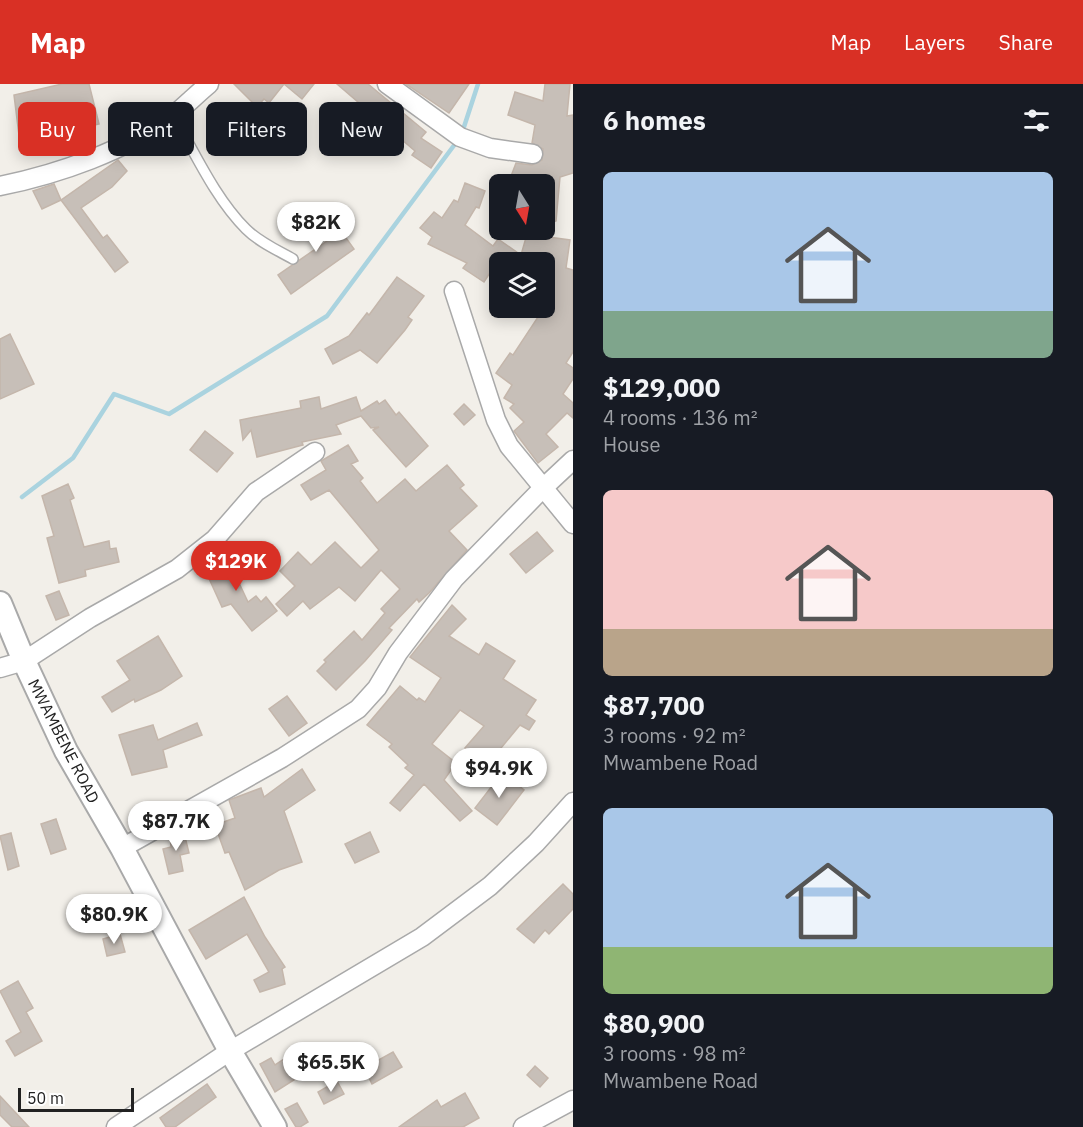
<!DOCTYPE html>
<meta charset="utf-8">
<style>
body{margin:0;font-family:"IBM Plex Sans",sans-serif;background:#242831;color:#f1f3f6;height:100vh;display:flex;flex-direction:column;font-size:22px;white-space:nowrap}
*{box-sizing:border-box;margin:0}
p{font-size:20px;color:#9ea1a6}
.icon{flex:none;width:33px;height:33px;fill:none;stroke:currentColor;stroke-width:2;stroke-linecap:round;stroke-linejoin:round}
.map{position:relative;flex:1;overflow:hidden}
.drawer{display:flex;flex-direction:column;background:#171b24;width:510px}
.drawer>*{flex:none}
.hud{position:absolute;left:18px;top:18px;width:465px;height:54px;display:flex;gap:12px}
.needle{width:39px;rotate:169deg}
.buttons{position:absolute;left:489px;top:90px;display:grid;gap:12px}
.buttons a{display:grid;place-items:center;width:66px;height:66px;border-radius:9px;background:#171b24;box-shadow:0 3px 15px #0003;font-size:30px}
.scale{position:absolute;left:18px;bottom:15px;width:116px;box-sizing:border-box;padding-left:6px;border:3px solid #222;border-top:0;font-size:16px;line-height:21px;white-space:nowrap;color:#222;-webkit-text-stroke:4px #fff;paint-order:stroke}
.price{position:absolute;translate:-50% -51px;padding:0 14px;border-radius:21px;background:#fff;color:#222;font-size:20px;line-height:39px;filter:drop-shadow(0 2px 3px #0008)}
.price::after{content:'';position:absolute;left:50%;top:36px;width:18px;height:14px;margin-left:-9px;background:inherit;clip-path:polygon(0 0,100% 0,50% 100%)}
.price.current{background:#d93025;color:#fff}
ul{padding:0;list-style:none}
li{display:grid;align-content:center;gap:12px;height:318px;padding:0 30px}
li span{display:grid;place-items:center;height:186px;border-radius:9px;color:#555}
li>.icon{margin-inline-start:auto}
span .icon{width:108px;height:108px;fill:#fffc;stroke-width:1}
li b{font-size:26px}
h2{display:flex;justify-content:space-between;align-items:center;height:72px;padding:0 30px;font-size:26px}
.chip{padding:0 21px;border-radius:9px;background:#171b24;box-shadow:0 3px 15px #0003;font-size:21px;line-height:54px}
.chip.current{background:#d93025;color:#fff}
header{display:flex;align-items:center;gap:36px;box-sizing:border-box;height:84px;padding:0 30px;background:#d93025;color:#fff}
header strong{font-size:28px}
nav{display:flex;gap:33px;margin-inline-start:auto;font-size:21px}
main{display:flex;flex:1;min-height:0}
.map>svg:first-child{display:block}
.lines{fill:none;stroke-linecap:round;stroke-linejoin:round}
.stream{stroke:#aad3df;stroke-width:4.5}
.building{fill:#c7bfb8;stroke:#c4b6ab;stroke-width:1.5}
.service-casing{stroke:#a9a9a9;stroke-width:12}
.minor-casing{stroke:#a9a9a9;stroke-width:21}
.tertiary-casing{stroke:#a9a9a9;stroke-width:26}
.service{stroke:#fff;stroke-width:9}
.minor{stroke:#fff;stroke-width:18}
.tertiary{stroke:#fff;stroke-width:22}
.labels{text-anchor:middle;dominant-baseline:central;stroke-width:4.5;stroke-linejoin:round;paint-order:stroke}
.street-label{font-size:16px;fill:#222;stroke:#fff}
</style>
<header>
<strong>Map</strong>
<nav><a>Map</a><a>Layers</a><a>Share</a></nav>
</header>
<main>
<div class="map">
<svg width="573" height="1043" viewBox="0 0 573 1043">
<rect width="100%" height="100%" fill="#f2efe9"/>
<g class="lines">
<g class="stream">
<path d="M462 49 478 0"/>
<path d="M22 413 73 374 114 310 169 330 327 232 458 56"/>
</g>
</g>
<g class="building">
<path d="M62 0H89L99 40 74 46 72 40 25 53 24 50 19 51 14 11Z"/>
<path d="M234 0H314L302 15 284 0 269 19 264 15 257 23Z"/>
<path d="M337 0H368L426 48 421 54 442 68 431 84 412 71 415 67Z"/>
<path d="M406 0H469L449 29Z"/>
<path d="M545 0H570L567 32 573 31V89L560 93 556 137 544 141V100H508L516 79 532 81 542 76 543 65 532 59 535 41 508 31 515 8 543 17Z"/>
<path d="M118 76 127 87 112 103 81 124 103 154 107 151 128 178 115 188 61 116 42 125 33 107 54 100 61 116Z"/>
<path d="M465 99 485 107 479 124 476 123 465 141 493 162 498 155 521 171 527 150 570 156 566 184 573 186V268L566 279 573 284V295L563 310 573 319V334L567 329 546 350 558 363 538 379 514 347 524 338 510 324 514 320 504 314 512 301 496 289 510 269 513 271 544 224V178H497L484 198 463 184 467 179 428 160 432 153 420 144 434 128 442 134 454 116 458 118Z"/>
<path d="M308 122 339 149 341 147 354 165 291 210 278 191 327 157 299 132Z"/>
<path d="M397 193 424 212 408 233 412 236 405 246 377 279 360 266 333 280 325 265 349 252 367 229 369 231Z"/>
<path d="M10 250 34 300 0 315V255Z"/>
<path d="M319 313 321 325 356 313 361 327 377 317 379 320 385 316 396 331 399 328 428 362 406 383 373 346 379 343 371 344 361 332 336 341 341 350 302 358 303 361 257 373 251 346 243 356 240 336 301 324 300 317Z"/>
<path d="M464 320 475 331 464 341 454 330Z"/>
<path d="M205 347 233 369 217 388 190 366Z"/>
<path d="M348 361 358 377 351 380 363 394 360 397 377 419 405 395 416 407 447 381 464 401 460 404 477 422 449 447 467 466 429 509 419 518 417 515 389 544 392 546 365 577 336 606 317 587 326 578 324 576 354 547 362 556 385 529 381 525 400 505 381 486 355 517 339 503 310 525 303 517 287 532 276 520 295 502 280 487 298 468 311 481 335 458 361 484 379 466 329 406 311 416 301 401 326 386 321 377Z"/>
<path d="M68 400 74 414 70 416 84 463 109 457 110 465 116 464 119 478 85 486 86 492 59 499 47 454 54 452 42 412Z"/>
<path d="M537 448 553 467 526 489 510 470Z"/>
<path d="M224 467 248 518 256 512 261 518 266 513 277 527 252 547 231 520 222 523 202 479Z"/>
<path d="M59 507 69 531 56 536 46 512Z"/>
<path d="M452 521 466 535 449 552 479 571 486 559 515 577 503 595 536 616 526 631 535 637 529 646 520 641 487 681 465 664 484 642 460 626 432 660 456 679 444 696 472 727 460 737 424 700 400 727 390 719 414 691 405 684 408 681 389 663 392 660 367 641 400 602 417 616 419 614 425 618 441 594 410 573Z"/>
<path d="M158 552 182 592 161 606 135 618 134 615 112 628 102 613 130 596 117 577Z"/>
<path d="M287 612 307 639 289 652 269 625Z"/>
<path d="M197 639 202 651 163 666 167 683 132 691 119 651 153 641 158 656Z"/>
<path d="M302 685 315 706 284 727 302 778 279 786 245 806 229 768 225 769 215 741 235 734 229 716 261 704 264 713Z"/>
<path d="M502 689 524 706 497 741 475 724Z"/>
<path d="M56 735 66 765 51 770 41 740Z"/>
<path d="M183 745 189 769 180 771 183 787 169 790 163 765 171 763 170 750Z"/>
<path d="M370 748 379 768 355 779 345 760Z"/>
<path d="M11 749 19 782 8 786 0 752Z"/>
<path d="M563 800 573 810V825L549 850 545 846 534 859 517 845Z"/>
<path d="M244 813 265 853 285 883 282 885 285 900 260 908 254 896 269 888 247 850 206 875 189 846Z"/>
<path d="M120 850 125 868 107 872 103 855Z"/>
<path d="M18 897 33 924 26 928 42 957 15 972 6 957 21 948 0 907Z"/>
<path d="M301 964 304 969 309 965 319 980 275 1008 260 980 271 974 275 981Z"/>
<path d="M393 968 402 983 372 1000 364 984Z"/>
<path d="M535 982 548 994 540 1003 527 991Z"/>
<path d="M337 997 344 1010 324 1020 318 1008Z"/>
<path d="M207 1000 216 1013 175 1043H166L160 1034Z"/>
<path d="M465 1009 479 1034 463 1043H399L437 1016 441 1023Z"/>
<path d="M0 1012 29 1043H12L0 1031Z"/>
<path d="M297 1019 308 1038 300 1043H296L285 1025Z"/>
</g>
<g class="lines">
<defs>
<path id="service" d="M173 31C195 69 215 114 246 145 259 158 277 166 293 175"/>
<g id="minor">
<path d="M387 0 460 53 490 64 533 70"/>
<path d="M0 102C59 90 125 67 174 31 186 21 197 10 209 0"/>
<path d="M454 207 496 336 509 362 573 440"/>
<path d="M0 584 24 577 90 534 177 485 215 455 256 408 315 368"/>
<path d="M122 764 282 674 358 625 377 604 398 569 454 495 542 405 573 376"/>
<path d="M116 1043 230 967 422 853 490 802 536 759 573 718"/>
<path d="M523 1043 573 1016"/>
</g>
<path id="tertiary" d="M0 519 24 577 66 667 122 764 230 967 275 1043"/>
</defs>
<use href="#service" class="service-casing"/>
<use href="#minor" class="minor-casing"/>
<use href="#tertiary" class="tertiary-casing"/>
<use href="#service" class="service"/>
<use href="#minor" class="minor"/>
<use href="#tertiary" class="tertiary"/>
</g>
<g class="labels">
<g class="street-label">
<text transform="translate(64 657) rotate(63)">MWAMBENE ROAD</text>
</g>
</g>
</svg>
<div class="buttons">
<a><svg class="needle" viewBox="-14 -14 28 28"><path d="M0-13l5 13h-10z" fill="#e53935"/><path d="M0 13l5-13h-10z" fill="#9ea1a6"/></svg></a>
<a><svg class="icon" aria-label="layers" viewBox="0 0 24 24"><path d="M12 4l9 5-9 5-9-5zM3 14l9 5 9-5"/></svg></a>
</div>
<div class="scale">50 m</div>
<b class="price" style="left:316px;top:169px">$82K</b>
<b class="price current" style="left:236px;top:508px">$129K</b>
<b class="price" style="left:499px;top:715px">$94.9K</b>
<b class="price" style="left:176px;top:768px">$87.7K</b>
<b class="price" style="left:114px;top:861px">$80.9K</b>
<b class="price" style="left:331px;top:1009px">$65.5K</b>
<div class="hud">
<a class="chip current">Buy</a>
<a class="chip">Rent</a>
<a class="chip">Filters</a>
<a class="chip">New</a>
</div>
</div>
<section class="drawer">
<h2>6 homes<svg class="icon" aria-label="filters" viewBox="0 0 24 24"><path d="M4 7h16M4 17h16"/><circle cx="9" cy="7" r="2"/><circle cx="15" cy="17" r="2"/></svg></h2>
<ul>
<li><span style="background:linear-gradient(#a9c7e8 75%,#7fa58c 0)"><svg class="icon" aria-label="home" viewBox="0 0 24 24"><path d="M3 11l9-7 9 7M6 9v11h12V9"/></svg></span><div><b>$129,000</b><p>4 rooms · 136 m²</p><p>House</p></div></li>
<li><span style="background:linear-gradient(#f6c9c9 75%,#b9a48a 0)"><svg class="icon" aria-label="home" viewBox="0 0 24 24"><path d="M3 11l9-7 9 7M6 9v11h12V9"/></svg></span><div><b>$87,700</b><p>3 rooms · 92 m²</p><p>Mwambene Road</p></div></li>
<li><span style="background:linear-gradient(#a9c7e8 75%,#8fb573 0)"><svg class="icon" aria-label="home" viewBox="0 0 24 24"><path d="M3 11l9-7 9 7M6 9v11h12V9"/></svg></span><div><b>$80,900</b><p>3 rooms · 98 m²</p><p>Mwambene Road</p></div></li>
</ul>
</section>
</main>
